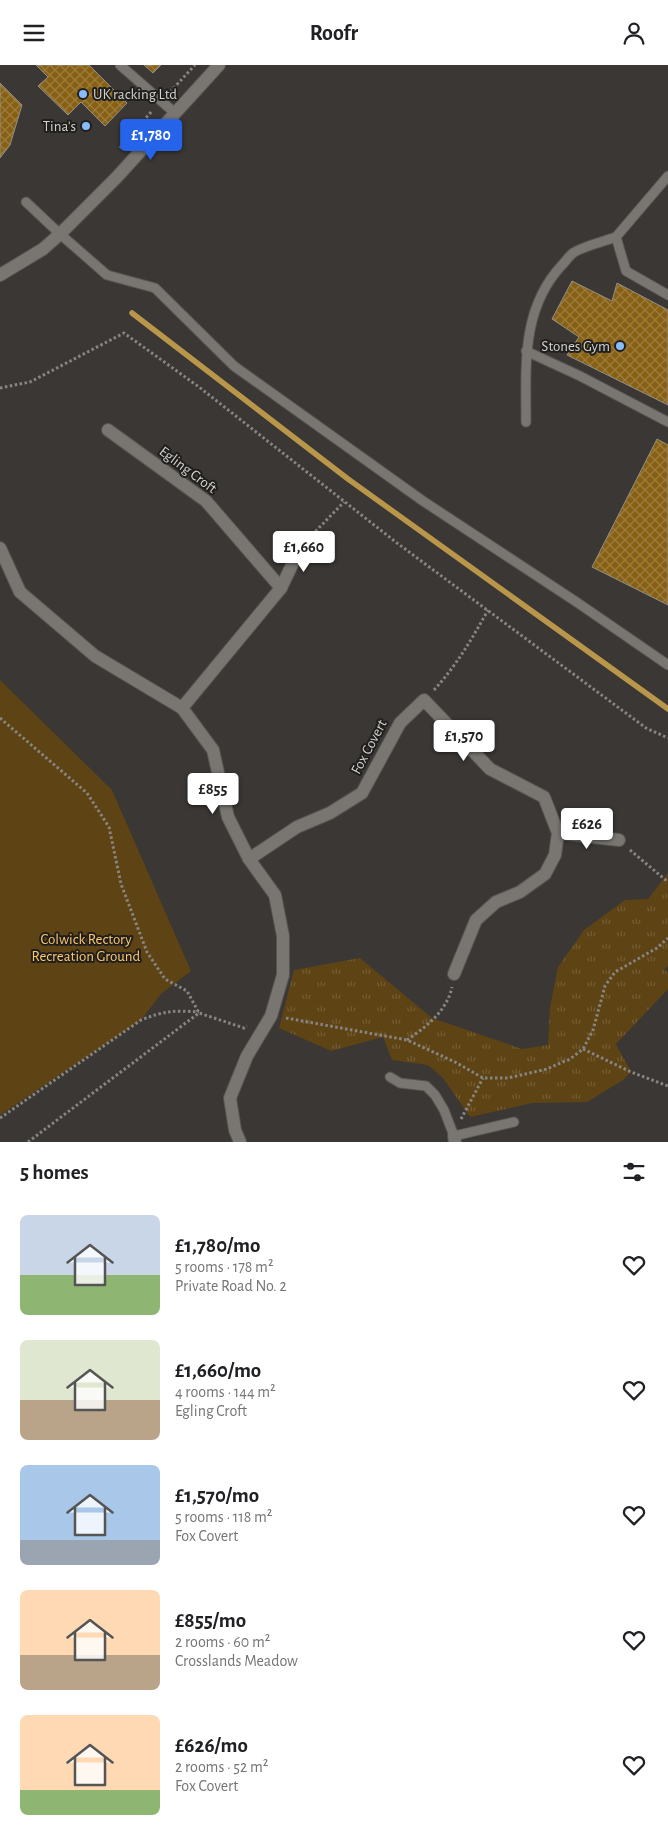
<!DOCTYPE html>
<meta charset="utf-8">
<style>
body{margin:0;font-family:"Alegreya Sans",sans-serif;background:#f2f2f2;color:#202124;height:100vh;display:flex;flex-direction:column;font-size:19px;white-space:nowrap}
*{box-sizing:border-box;margin:0}
p{font-size:16px;color:#757577}
.icon{flex:none;width:28px;height:28px;fill:none;stroke:currentColor;stroke-width:2;stroke-linecap:round;stroke-linejoin:round}
.map{position:relative;height:1077px;overflow:hidden}
.side{display:flex;flex-direction:column;background:#fff;flex:1}
.side>*{flex:none}
.price{position:absolute;translate:-50% -42px;padding:0 11px;border-radius:5px;background:#fff;color:#222;font-size:16px;line-height:32px;filter:drop-shadow(0 1px 2px #0008)}
.price::after{content:'';position:absolute;left:50%;top:30px;width:15px;height:11px;margin-left:-8px;background:inherit;clip-path:polygon(0 0,100% 0,50% 100%)}
.price.current{background:#2563eb;color:#fff}
ul{padding:0;list-style:none}
li{display:flex;align-items:center;gap:15px;height:125px;padding:0 20px}
li span{display:grid;place-items:center;flex:none;width:140px;height:100px;border-radius:8px;color:#555}
li>.icon{margin-inline-start:auto}
span .icon{width:60px;height:60px;fill:#fffc;stroke-width:1}
li b{font-size:21px}
h2{display:flex;justify-content:space-between;align-items:center;height:60px;padding:0 20px;font-size:21px}
header{display:flex;justify-content:space-between;align-items:center;height:65px;padding:0 20px;background:#fff;font-size:22px;font-weight:600}
.map>svg:first-child{display:block}
.grass{fill:url(#grass-tufts)}
.park{fill:#5e4314}
.lines{fill:none;stroke-linecap:round;stroke-linejoin:round}
.stream{stroke:#ba964b;stroke-width:5.5}
.building{fill:url(#building-cross-hatch);stroke:#918e8a}
.lane-casing{stroke:#565551;stroke-width:11}
.street-casing{stroke:#565551;stroke-width:14}
.secondary-casing{stroke:#565551;stroke-width:14}
.path{stroke:#878582;stroke-width:3;stroke-dasharray:2.5 2.5;stroke-linecap:butt}
.lane{stroke:#797672;stroke-width:9}
.street{stroke:#797672;stroke-width:12}
.secondary{stroke:#797672;stroke-width:12}
.poi-dot{fill:#87bbfc;stroke:#201f1d;stroke-width:2}
.labels{text-anchor:middle;dominant-baseline:central;stroke-width:4;stroke-linejoin:round;paint-order:stroke}
.poi-label{font-size:15px;fill:#d3d2cf;stroke:#201f1d;text-anchor:end}
.street-label{font-size:15px;fill:#d3d2cf;stroke:#201f1d}
.park-label{font-size:15px;fill:#fdc76c;stroke:#201f1d}
</style>
<header><svg class="icon" aria-label="menu" viewBox="0 0 24 24"><path d="M4 6h16M4 12h16M4 18h16"/></svg>Roofr<svg class="icon" aria-label="person" viewBox="0 0 24 24"><circle cx="12" cy="8" r="4"/><path d="M4 21q1-7 8-7t8 7"/></svg></header>
<div class="map">
<svg width="668" height="1077" viewBox="0 0 668 1077">
<defs>
<pattern id="grass-tufts" width="24" height="20" patternUnits="userSpaceOnUse" patternTransform="scale(1.25)"><rect width="24" height="20" fill="#5e4314"/><path d="M3 7l-1-3M5 7V3M7 7l1-3M15 17l-1-3M17 17v-4M19 17l1-3" fill="none" stroke="#745d35"/></pattern>
<pattern id="building-cross-hatch" width="8" height="8" patternUnits="userSpaceOnUse" patternTransform="scale(1.25)"><rect width="8" height="8" fill="#876013"/><path d="M0 0l8 8M0 8l8-8" fill="none" stroke="#9c7d3f"/></pattern>
</defs>
<rect width="100%" height="100%" fill="#3a3734"/>
<path class="grass" d="M668 808V901L664 904 668 908V924L616 979 631 1007 623 1015 587 1037 532 1038 470 1052 443 1013 428 1000 392 995 383 972 331 986 279 963 294 905 360 893 432 953 522 984 548 980 550 942 558 902 584 865 625 835 648 834Z"/>
<path class="park" d="M0 615 112 725 191 906 161 929 141 955 0 1050Z"/>
<g class="lines">
<path class="stream" d="M132 248 348 414 668 644"/>
</g>
<g class="building">
<path d="M36 0H89L127 38 105 61 81 37 68 50 38 21 48 12Z"/>
<path d="M144 0H161L153 8Z"/>
<path d="M0 18 22 40 10 80 0 93Z"/>
<path d="M572 216 612 236 617 218 668 245V340L567 290 579 272 552 254Z"/>
<path d="M657 374 668 380V540L592 502Z"/>
</g>
<g class="lines">
<defs>
<g id="lane">
<path d="M120 0 175 48"/>
<path d="M668 111 616 172 626 206 668 230"/>
<path d="M26 137 60 169 107 210 155 223 234 301 423 436 578 538 668 600"/>
<path d="M526 286 580 311 668 357"/>
<path d="M526 357C526 300 521 244 562 200 566 196 569 191 573 188 581 182 605 176 616 172"/>
<path d="M390 1012 400 1018 426 1021 435 1030 444 1045 454 1071 514 1057"/>
</g>
<g id="street">
<path d="M108 365 206 436 281 523 182 643"/>
<path d="M0 483 20 527 95 591 182 643 213 685 228 752 249 794 275 830 283 871V910L271 951 247 991 230 1033 235 1065 240 1077"/>
<path d="M281 523 301 481"/>
<path d="M558 768 619 775"/>
<path d="M249 794 297 762 330 748 362 728 400 658 424 635 490 704 544 732 558 768 555 790 545 809 520 827 496 837 476 855 454 909"/>
<path d="M454 1071 455 1077"/>
</g>
<path id="secondary" d="M0 210 43 184 60 169 117 112 219 0"/>
</defs>
<use href="#lane" class="lane-casing"/>
<use href="#street" class="street-casing"/>
<use href="#secondary" class="secondary-casing"/>
<g class="path">
<path d="M170 27 195 0"/>
<path d="M120 83 152 46"/>
<path d="M0 323 30 317 124 268 199 322 397 478 646 663 668 673"/>
<path d="M312 470 344 437"/>
<path d="M434 625C456 601 472 574 488 545"/>
<path d="M0 653 87 728 109 762 121 819 147 887 165 914 187 926 199 948"/>
<path d="M630 785 668 817"/>
<path d="M286 953 407 975 455 997 483 1013H508L547 1004 570 994 583 984 593 965 605 921 615 907 657 883 668 873"/>
<path d="M407 975C426 962 447 946 452 922"/>
<path d="M583 984 631 1007 668 1021"/>
<path d="M0 1053 141 955C164 946 174 945 199 947"/>
<path d="M461 1054 483 1013"/>
<path d="M28 1077 199 948 244 963 247 961"/>
</g>
<use href="#lane" class="lane"/>
<use href="#street" class="street"/>
<use href="#secondary" class="secondary"/>
</g>
<g class="poi-dot">
<circle cx="83" cy="29" r="5"/>
<circle cx="86" cy="61" r="5"/>
<circle cx="620" cy="281" r="5"/>
</g>
<g class="labels">
<g class="poi-label">
<text x="93" y="29" text-anchor="start">UK racking Ltd</text>
<text x="76" y="61">Tina's</text>
<text x="610" y="281">Stones Gym</text>
</g>
<g class="street-label">
<text transform="translate(188 405) rotate(37)">Egling Croft</text>
<text transform="translate(369 682) rotate(-62)">Fox Covert</text>
</g>
<g class="park-label">
<text x="86" y="874">Colwick Rectory<tspan x="86" dy="17">Recreation Ground</tspan></text>
</g>
</g>
</svg>
<b class="price current" style="left:151px;top:96px">£1,780</b>
<b class="price" style="left:304px;top:508px">£1,660</b>
<b class="price" style="left:464px;top:697px">£1,570</b>
<b class="price" style="left:213px;top:750px">£855</b>
<b class="price" style="left:587px;top:785px">£626</b>
</div>
<section class="side">
<h2>5 homes<svg class="icon" aria-label="filters" viewBox="0 0 24 24"><path d="M4 7h16M4 17h16"/><circle cx="9" cy="7" r="2"/><circle cx="15" cy="17" r="2"/></svg></h2>
<ul>
<li><span style="background:linear-gradient(#c9d6e8 60%,#8fb573 0)"><svg class="icon" aria-label="home" viewBox="0 0 24 24"><path d="M3 11l9-7 9 7M6 9v11h12V9"/></svg></span><div><b>£1,780/mo</b><p>5 rooms · 178 m²</p><p>Private Road No. 2</p></div><svg class="icon" aria-label="heart" viewBox="0 0 24 24"><path d="M12 20l-8-8c-3-5 5-10 8-4 3-6 11-1 8 4z"/></svg></li>
<li><span style="background:linear-gradient(#dfe7d0 60%,#b9a48a 0)"><svg class="icon" aria-label="home" viewBox="0 0 24 24"><path d="M3 11l9-7 9 7M6 9v11h12V9"/></svg></span><div><b>£1,660/mo</b><p>4 rooms · 144 m²</p><p>Egling Croft</p></div><svg class="icon" aria-label="heart" viewBox="0 0 24 24"><path d="M12 20l-8-8c-3-5 5-10 8-4 3-6 11-1 8 4z"/></svg></li>
<li><span style="background:linear-gradient(#a9c7e8 75%,#9aa5b1 0)"><svg class="icon" aria-label="home" viewBox="0 0 24 24"><path d="M3 11l9-7 9 7M6 9v11h12V9"/></svg></span><div><b>£1,570/mo</b><p>5 rooms · 118 m²</p><p>Fox Covert</p></div><svg class="icon" aria-label="heart" viewBox="0 0 24 24"><path d="M12 20l-8-8c-3-5 5-10 8-4 3-6 11-1 8 4z"/></svg></li>
<li><span style="background:linear-gradient(#ffd9b3 65%,#b9a48a 0)"><svg class="icon" aria-label="home" viewBox="0 0 24 24"><path d="M3 11l9-7 9 7M6 9v11h12V9"/></svg></span><div><b>£855/mo</b><p>2 rooms · 60 m²</p><p>Crosslands Meadow</p></div><svg class="icon" aria-label="heart" viewBox="0 0 24 24"><path d="M12 20l-8-8c-3-5 5-10 8-4 3-6 11-1 8 4z"/></svg></li>
<li><span style="background:linear-gradient(#ffd9b3 75%,#8fb573 0)"><svg class="icon" aria-label="home" viewBox="0 0 24 24"><path d="M3 11l9-7 9 7M6 9v11h12V9"/></svg></span><div><b>£626/mo</b><p>2 rooms · 52 m²</p><p>Fox Covert</p></div><svg class="icon" aria-label="heart" viewBox="0 0 24 24"><path d="M12 20l-8-8c-3-5 5-10 8-4 3-6 11-1 8 4z"/></svg></li>
</ul>
</section>
